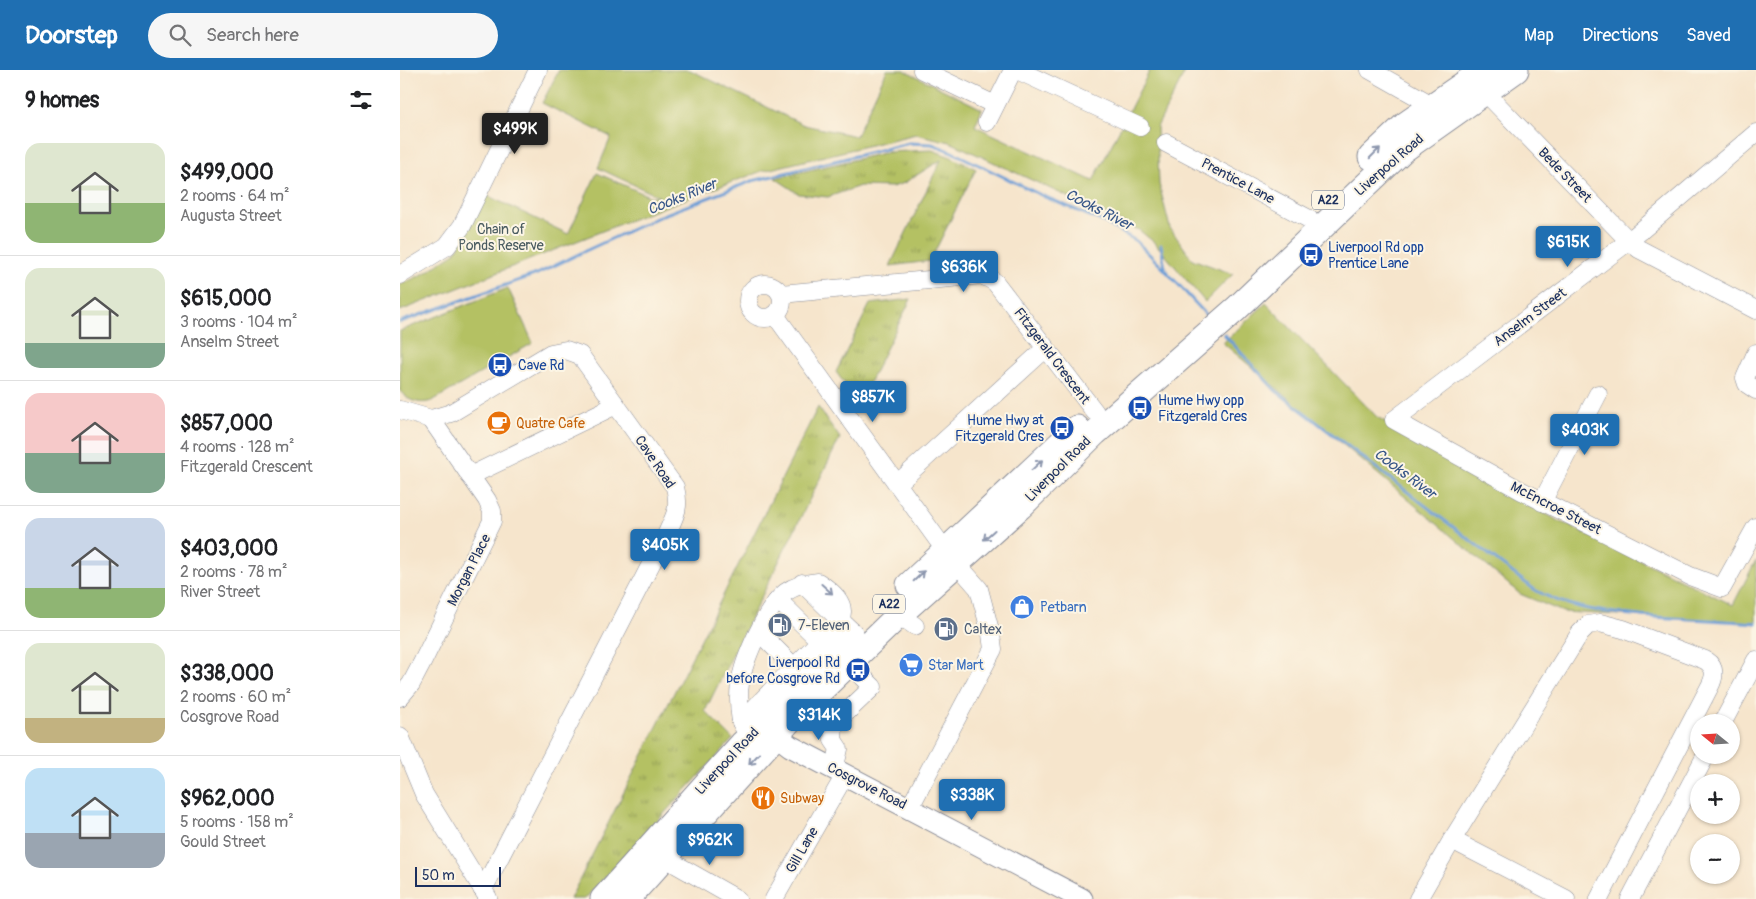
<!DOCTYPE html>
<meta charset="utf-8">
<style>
body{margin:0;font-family:Pangolin,sans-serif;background:#f6f6f6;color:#202124;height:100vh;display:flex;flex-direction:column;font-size:19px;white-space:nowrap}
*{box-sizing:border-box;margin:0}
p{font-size:16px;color:#757577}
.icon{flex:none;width:28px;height:28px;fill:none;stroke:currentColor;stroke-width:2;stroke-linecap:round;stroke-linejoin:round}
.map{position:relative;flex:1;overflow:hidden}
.details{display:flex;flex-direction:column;background:#fff;width:400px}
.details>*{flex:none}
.needle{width:32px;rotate:288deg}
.tools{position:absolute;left:1290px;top:644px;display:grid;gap:10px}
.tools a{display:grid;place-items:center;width:50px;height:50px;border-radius:50%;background:#fff;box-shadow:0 1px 4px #0004;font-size:25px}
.scale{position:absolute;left:15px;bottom:12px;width:86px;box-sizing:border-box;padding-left:5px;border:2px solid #1b2f5e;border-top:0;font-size:14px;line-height:18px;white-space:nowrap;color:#1b2f5e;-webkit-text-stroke:4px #fcf5e5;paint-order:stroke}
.price{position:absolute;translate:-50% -42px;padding:0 11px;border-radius:5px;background:#1f6fb2;color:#fff;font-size:16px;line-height:32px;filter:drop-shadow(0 1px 2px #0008)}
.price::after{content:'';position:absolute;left:50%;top:30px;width:15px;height:11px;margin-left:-8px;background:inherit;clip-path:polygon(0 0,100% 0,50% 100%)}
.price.on{background:#222;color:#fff}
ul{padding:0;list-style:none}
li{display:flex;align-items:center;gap:15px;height:125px;padding:0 25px}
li+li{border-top:1px solid #e0e0e0}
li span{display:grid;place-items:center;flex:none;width:140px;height:100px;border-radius:15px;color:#555}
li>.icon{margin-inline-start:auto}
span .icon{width:60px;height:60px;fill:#fffc;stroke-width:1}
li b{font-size:21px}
h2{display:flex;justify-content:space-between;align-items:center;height:60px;padding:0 25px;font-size:21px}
header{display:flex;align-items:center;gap:30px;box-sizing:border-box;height:70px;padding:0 25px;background:#1f6fb2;color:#fff}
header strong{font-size:24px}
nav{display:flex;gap:28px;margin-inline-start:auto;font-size:18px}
.search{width:350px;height:45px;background:#f6f6f6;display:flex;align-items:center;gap:12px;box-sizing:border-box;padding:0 18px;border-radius:28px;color:#757577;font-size:19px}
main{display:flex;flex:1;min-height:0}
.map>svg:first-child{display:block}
.grass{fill:url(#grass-tufts);stroke:#687860}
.park{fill:#b4c163;stroke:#687860}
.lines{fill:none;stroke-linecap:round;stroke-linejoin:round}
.stream{stroke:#6c9dd6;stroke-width:3}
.minor-casing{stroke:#888a95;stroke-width:19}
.major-casing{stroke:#888a95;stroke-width:23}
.highway-casing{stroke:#888a95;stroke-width:27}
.minor{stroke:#fff;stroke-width:18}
.major{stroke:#fff;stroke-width:21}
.highway{stroke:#fff;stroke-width:25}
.oneway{stroke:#8d97ae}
.labels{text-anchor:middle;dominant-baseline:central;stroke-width:4;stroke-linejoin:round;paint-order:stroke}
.shield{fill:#fcf5e5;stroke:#5e6a86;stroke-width:1}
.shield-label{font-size:12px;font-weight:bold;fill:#1b2f5e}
.street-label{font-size:14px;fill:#1b2f5e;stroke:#fcf5e5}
.park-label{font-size:14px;fill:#495b60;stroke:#fcf5e5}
.transit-label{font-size:14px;fill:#164399;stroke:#fcf5e5;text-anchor:start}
.food-label{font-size:14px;fill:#c56008;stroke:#fcf5e5;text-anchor:start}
.shop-label{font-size:14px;fill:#366cbe;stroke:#fcf5e5;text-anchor:start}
.service-label{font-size:14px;fill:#4e5e75;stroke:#fcf5e5;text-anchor:start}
.water-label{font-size:15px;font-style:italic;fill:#375688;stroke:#fcf5e5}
</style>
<header>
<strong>Doorstep</strong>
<div class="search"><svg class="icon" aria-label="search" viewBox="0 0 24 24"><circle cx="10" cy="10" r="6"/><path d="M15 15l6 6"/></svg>Search here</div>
<nav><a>Map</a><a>Directions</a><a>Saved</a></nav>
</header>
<main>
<section class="details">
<h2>9 homes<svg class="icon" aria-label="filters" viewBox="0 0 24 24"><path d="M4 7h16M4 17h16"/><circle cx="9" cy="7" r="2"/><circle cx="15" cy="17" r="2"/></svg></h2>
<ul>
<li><span style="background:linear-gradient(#dfe7d0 60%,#8fb573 0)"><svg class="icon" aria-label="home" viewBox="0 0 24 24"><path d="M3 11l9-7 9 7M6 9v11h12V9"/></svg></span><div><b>$499,000</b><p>2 rooms · 64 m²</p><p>Augusta Street</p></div></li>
<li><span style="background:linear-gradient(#dfe7d0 75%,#7fa58c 0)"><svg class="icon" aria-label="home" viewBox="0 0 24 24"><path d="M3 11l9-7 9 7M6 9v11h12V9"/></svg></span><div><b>$615,000</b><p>3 rooms · 104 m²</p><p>Anselm Street</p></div></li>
<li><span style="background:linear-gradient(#f6c9c9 60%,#7fa58c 0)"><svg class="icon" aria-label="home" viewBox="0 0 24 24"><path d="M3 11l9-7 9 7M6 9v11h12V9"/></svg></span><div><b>$857,000</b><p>4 rooms · 128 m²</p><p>Fitzgerald Crescent</p></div></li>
<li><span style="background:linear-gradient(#c9d6e8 70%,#8fb573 0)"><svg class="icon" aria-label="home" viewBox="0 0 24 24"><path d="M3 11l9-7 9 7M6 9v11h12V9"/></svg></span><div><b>$403,000</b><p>2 rooms · 78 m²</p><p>River Street</p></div></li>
<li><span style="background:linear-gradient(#dfe7d0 75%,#c2b280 0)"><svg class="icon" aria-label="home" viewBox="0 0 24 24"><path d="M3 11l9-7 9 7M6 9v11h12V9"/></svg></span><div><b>$338,000</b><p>2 rooms · 60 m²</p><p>Cosgrove Road</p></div></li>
<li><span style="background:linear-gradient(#bfe0f5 65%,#9aa5b1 0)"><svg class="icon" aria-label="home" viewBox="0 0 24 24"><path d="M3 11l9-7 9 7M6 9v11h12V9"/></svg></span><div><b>$962,000</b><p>5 rooms · 158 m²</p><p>Gould Street</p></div></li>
</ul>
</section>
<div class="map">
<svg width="1356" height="829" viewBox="0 0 1356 829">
<defs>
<pattern id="grass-tufts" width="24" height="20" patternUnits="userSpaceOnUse" patternTransform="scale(1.25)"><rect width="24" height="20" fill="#b4c163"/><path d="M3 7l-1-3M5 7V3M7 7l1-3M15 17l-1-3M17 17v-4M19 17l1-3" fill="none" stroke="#929d55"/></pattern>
</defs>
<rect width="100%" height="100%" fill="#fcf5e5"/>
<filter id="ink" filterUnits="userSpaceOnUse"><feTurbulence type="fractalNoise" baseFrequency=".02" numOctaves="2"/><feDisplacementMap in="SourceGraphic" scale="10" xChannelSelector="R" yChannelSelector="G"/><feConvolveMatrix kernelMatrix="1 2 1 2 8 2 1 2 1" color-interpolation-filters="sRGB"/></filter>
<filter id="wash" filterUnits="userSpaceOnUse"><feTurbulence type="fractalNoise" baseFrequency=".0096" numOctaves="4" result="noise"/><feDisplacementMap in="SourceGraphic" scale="20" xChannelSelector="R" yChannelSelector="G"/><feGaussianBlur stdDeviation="1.12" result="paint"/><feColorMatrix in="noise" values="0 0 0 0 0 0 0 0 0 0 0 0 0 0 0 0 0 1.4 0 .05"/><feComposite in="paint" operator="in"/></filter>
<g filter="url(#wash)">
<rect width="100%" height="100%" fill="#f6e5cc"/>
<g class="grass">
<path d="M532 80 551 87 576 99 530 191 490 196 541 90 504 113 492 117 460 116 428 127 399 124 375 108 488 82Z"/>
<path d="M511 229 459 333 436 302 470 234Z"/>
<path d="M418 337 440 368 305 641 333 669 185 829H170Z"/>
</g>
<g class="park">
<path d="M159 0H290L404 55 456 66 487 0H504L582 39 575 56 693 111 750 0H786L757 57 759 114 770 158 792 189 833 204 805 232 755 173 739 160 550 72 516 64 362 101 248 143 0 241V215L23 204 55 183 86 125 168 164 197 103 251 127H260L198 98 211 67 142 33Z"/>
<path d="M108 218 133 273 32 331C19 335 8 331 0 321V261Z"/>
<path d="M866 233 977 347 1155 449 1333 535 1356 490V552L1163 542 1120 524 823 273Z"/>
</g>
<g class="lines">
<g class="stream">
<path d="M761 175 765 199"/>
<path d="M0 252 137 204 183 182 263 145 352 111 509 73 532 74 550 81 643 126 704 152 736 171 765 200 811 250"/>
<path d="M824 264 875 320 1135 520C1168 539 1204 542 1241 546 1279 549 1318 550 1356 553"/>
</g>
</g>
</g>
<g filter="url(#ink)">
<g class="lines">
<defs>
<g id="minor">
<path d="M522 0 595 35"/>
<path d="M617 0 740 57"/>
<path d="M970 0 1032 35 1034 46"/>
<path d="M1085 22 1229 171 1239 179 1356 240"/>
<path d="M587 52 613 0"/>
<path d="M1356 63 1229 171 994 350 1120 420 1290 506 1322 518 1356 457"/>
<path d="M766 73 909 149"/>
<path d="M0 205 47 176 62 156 138 0"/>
<circle cx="365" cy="231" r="17"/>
<path d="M381 224 582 205 595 212 695 342"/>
<path d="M375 245 545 480 579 519 591 564 593 579 509 739"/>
<path d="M1356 283 1345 308 1347 314 1356 320"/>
<path d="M0 340 31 349 51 343 151 283 166 280 180 285 275 417C280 437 276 444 267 463L86 814 82 819"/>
<path d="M70 406 216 335"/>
<path d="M497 414 646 278"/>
<path d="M1142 432 1198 324"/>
<path d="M378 530 420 571"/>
<path d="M499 545 515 556"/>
<path d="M359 562 394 597"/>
<path d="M0 627 11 614 21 595 92 451V441L87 430 31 349"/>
<path d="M405 636 419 641 434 654 473 617 449 593"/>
<path d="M341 652C339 639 338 627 340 614 343 591 367 536 386 522 396 515 406 513 418 512 430 520 448 533 440 550L402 513"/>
<path d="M1323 652 1356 590"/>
<path d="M434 654 433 670 439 679 434 700"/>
<path d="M344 658 341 652 440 550 455 564"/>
<path d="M0 666 24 724 88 828"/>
<path d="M1052 770 1166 829"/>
<path d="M258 779 277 795 337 829"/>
<path d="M374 829 445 705"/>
<path d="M1018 829 1052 770 1180 563 1188 555 1200 553 1223 559 1305 590C1317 598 1315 607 1309 618L1199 829"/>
<path d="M1230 829 1306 685"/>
</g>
<path id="major" d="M364 656 390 676 682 829"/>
<g id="highway">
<path d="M971 87 1006 54 1084 0"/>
<path d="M509 515 677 358"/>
<path d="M203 829 342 674 445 574"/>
<path d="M227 829 390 650 499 545 621 436 695 363 836 239 1003 80 1116 0"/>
</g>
</defs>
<use href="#minor" class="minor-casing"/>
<use href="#major" class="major-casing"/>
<use href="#highway" class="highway-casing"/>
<use href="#minor" class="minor"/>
<use href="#major" class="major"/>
<use href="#highway" class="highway"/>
</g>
<defs><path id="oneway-shaft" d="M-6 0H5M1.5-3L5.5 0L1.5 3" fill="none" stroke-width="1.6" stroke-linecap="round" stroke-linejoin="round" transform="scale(1.25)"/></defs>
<g class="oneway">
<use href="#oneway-shaft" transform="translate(975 83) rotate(-45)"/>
<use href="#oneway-shaft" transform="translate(637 395) rotate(-43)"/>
<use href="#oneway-shaft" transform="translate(589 465) rotate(138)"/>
<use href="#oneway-shaft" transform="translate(519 506) rotate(-44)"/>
<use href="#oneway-shaft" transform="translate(427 519) rotate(42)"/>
<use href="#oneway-shaft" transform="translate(354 689) rotate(133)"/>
</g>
</g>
<defs>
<symbol id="bus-disc" viewBox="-11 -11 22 22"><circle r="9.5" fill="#1a4fb4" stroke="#fcf5e5"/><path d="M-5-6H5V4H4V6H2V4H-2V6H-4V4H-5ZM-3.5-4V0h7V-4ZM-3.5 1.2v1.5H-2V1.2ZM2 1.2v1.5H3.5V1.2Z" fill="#fff"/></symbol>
<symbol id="cafe-disc" viewBox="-11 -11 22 22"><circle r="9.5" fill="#e8710a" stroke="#fcf5e5"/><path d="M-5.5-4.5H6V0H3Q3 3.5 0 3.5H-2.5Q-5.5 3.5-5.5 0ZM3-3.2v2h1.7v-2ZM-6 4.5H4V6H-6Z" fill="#fff"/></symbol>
<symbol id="shop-disc" viewBox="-11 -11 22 22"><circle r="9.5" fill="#3f7fe0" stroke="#fcf5e5"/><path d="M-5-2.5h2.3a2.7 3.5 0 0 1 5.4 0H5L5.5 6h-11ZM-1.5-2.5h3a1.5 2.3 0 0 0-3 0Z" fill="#fff"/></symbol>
<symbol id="fuel-disc" viewBox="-11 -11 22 22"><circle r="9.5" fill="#5c6f8a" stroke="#fcf5e5"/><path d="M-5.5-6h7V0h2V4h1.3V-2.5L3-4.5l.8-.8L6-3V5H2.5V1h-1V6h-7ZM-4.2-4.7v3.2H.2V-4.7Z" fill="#fff"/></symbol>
<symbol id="supermarket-disc" viewBox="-11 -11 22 22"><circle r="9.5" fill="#3f7fe0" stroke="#fcf5e5"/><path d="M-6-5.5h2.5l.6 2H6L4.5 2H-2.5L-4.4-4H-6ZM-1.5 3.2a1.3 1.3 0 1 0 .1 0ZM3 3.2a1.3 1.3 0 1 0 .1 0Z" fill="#fff"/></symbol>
<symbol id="restaurant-disc" viewBox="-11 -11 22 22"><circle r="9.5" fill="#e8710a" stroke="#fcf5e5"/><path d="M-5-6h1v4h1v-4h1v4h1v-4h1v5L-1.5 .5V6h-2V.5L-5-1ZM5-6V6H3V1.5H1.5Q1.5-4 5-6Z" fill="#fff"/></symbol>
</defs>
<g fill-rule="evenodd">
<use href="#bus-disc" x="897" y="171" width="28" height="28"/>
<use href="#bus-disc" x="86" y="281" width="28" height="28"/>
<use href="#bus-disc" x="726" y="324" width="28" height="28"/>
<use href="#cafe-disc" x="85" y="339" width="28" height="28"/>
<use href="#bus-disc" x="648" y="344" width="28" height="28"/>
<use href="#shop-disc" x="608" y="523" width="28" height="28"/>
<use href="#fuel-disc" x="366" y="541" width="28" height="28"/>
<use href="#fuel-disc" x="532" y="545" width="28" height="28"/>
<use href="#supermarket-disc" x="497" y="581" width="28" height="28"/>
<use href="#bus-disc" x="444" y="586" width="28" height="28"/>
<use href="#restaurant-disc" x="349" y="714" width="28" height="28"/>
</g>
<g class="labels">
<g class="shield">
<rect x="912" y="120.5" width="32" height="19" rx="4"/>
<rect x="473" y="524.5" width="32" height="19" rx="4"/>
</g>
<g class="shield-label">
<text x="928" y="130">A22</text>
<text x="489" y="534">A22</text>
</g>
<g class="street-label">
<text transform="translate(989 95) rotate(-41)">Liverpool Road</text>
<text transform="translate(1165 105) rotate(46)">Bede Street</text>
<text transform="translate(838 111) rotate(28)">Prentice Lane</text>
<text transform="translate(1130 247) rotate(-37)">Anselm Street</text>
<text transform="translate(652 286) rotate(53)">Fitzgerald Crescent</text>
<text transform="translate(255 392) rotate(56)">Cave Road</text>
<text transform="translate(658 399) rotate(-45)">Liverpool Road</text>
<text transform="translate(1156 438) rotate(27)">McEncroe Street</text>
<text transform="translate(69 500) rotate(-63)">Morgan Place</text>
<text transform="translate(327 691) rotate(-47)">Liverpool Road</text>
<text transform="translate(467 716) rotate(27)">Cosgrove Road</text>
<text transform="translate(402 780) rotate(-60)">Gill Lane</text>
</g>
<g class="park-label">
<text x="101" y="159">Chain of<tspan x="101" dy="16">Ponds Reserve</tspan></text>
</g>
<g class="transit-label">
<text x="928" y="177">Liverpool Rd opp<tspan x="928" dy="16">Prentice Lane</tspan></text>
<text x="118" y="295">Cave Rd</text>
<text x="758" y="330">Hume Hwy opp<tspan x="758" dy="16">Fitzgerald Cres</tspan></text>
<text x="644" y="350" text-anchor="end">Hume Hwy at<tspan x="644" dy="16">Fitzgerald Cres</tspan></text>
<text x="440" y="592" text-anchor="end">Liverpool Rd<tspan x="440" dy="16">before Cosgrove Rd</tspan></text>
</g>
<g class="food-label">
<text x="116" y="353">Quatre Cafe</text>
<text x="380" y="728">Subway</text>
</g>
<g class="shop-label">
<text x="640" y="537">Petbarn</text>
<text x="528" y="595">Star Mart</text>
</g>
<g class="service-label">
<text x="398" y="555">7-Eleven</text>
<text x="564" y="559">Caltex</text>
</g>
<g class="water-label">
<text transform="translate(282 127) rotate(-22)">Cooks River</text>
<text transform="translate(699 140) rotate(27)">Cooks River</text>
<text transform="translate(1005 404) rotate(37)">Cooks River</text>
</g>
</g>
</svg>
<div class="tools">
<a><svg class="needle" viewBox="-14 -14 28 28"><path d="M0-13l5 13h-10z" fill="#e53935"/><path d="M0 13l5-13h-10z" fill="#757577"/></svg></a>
<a>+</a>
<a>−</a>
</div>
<div class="scale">50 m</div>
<b class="price on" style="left:115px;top:85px">$499K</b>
<b class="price" style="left:1168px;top:198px">$615K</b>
<b class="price" style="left:564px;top:223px">$636K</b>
<b class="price" style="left:473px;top:353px">$857K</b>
<b class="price" style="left:1185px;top:386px">$403K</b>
<b class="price" style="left:265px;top:501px">$405K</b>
<b class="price" style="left:419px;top:671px">$314K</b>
<b class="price" style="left:572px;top:751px">$338K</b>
<b class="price" style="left:310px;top:796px">$962K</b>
</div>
</main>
